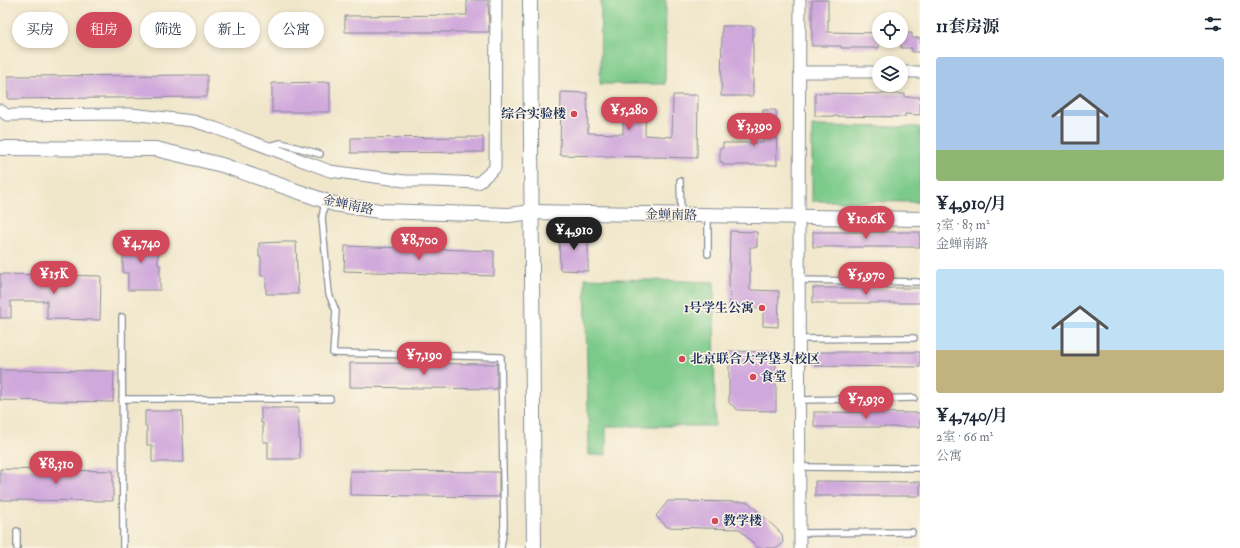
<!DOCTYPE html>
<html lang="zh">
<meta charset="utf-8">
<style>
body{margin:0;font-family:"IM FELL Double Pica","Noto Serif SC",serif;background:#f6f6f7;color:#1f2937;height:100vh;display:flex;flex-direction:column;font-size:15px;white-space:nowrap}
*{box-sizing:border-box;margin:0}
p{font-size:13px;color:#747a83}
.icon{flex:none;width:22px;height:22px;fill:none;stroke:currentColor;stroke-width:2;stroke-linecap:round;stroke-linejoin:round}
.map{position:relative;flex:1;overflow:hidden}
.details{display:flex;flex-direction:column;background:#fff;width:320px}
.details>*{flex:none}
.guide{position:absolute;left:12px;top:12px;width:380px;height:36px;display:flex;gap:8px}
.fabs{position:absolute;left:872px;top:12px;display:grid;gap:8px}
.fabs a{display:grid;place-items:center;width:36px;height:36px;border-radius:50%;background:#fff;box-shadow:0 2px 6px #0003;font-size:20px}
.price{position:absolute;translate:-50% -34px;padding:0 9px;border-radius:14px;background:#d1495b;color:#fff;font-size:13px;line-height:26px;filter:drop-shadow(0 1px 2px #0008)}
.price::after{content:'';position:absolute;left:50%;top:24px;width:12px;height:9px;margin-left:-6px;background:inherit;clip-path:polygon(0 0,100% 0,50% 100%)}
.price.current{background:#222;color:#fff}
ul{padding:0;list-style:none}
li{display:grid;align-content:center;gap:8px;height:212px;padding:0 16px}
li span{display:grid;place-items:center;height:124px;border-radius:4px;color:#555}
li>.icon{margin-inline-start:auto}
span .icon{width:72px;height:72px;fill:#fffc;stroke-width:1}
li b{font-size:17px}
h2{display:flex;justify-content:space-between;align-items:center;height:48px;padding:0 16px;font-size:17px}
.chip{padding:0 14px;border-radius:18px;background:#fff;box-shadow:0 2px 6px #0003;font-size:14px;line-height:36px}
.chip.current{background:#d1495b;color:#fff}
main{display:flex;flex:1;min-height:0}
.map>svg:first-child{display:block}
.pitch{fill:#7cca8a;stroke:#4c7c74}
.building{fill:#d0a9dc}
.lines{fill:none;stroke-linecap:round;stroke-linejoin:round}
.service-casing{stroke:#868b94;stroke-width:8}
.minor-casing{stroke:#868b94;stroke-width:13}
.tertiary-casing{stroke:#868b94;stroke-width:16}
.service{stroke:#fff;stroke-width:5.5}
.minor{stroke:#fff;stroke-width:11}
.tertiary{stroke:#fff;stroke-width:14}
.poi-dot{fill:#d1495b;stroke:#fcf5e5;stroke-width:1.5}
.labels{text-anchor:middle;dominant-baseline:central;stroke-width:3;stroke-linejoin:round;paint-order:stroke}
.poi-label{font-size:13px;font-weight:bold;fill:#1b2f5e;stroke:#fcf5e5;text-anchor:start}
.street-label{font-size:13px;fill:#1b2f5e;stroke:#fcf5e5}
</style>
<main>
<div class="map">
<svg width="920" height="548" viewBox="0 0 920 548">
<rect width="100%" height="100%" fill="#fcf5e5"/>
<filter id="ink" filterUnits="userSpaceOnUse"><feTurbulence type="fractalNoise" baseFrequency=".025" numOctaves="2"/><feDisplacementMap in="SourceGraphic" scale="8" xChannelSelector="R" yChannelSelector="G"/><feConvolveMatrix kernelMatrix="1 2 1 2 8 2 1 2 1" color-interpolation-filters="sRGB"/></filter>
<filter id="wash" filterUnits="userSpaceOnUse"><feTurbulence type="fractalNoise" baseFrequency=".012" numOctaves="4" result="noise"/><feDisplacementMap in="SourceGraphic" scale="16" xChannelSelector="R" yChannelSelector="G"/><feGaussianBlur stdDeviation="0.9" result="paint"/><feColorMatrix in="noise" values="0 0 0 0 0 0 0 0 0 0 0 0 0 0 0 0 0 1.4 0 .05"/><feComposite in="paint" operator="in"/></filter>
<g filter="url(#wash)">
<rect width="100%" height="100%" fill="#f0e7cb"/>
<g class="pitch">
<path d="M601 0H666L665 84H600Z"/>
<path d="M812 126 920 127V202L812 201Z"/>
<path d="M585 278 714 282 715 426H606V455H589Z"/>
</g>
<g id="blocks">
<g class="building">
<path d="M467 0H488L489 32H345V16L467 15Z"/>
<path d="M812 0H828V32L879 33V48H841V46H812Z"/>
<path d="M722 26H753V96H721Z"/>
<path d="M901 33H912V38H920V52H912V48H901Z"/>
<path d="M207 75V97L8 99V76Z"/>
<path d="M330 82V112H272V83Z"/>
<path d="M561 92 587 93 588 133 623 134V102H646L645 135 672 137 673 95H698L697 158 560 155Z"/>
<path d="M815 93 905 94V97H920V115L905 114V117L815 116Z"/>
<path d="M763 110H776L777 165H723V162H720V148H723V143H763Z"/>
<path d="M483 137V152L351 153V138Z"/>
<path d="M567 230H588V271L560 270 559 238Z"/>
<path d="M730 231 757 232V247H750V290L779 291 778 327 763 326V309L730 308 729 279Z"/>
<rect x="813" y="232" width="107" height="15"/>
<path d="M158 238V265H160V290H128V273H123V253H121V239Z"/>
<path d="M284 242H296L298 294H266V276H261V257H259V243Z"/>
<path d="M345 246 494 251V276L344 271Z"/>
<path d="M0 274 101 276 100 320 47 319V301H11V318H0Z"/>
<rect x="813" y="288" width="107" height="15"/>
<path d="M729 351 776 352V411L738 410 729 403Z"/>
<path d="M815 352H920V367L815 366Z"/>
<path d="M350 363 497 364V389L350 387Z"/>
<path d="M0 370 114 371 113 402 0 400Z"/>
<path d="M261 408H298L300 459H268V442H263V423H261Z"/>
<path d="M145 411H182L184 462H152V445H147V426H145Z"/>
<path d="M814 412 920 413V427H814Z"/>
<path d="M0 469 113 471V501L0 500Z"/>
<path d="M350 471 499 472V497L350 495Z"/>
<path d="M815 481 920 482V496H815Z"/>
<path d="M668 501 748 502 782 534 783 543 777 548H758L739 529 667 527 656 516Z"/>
</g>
</g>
</g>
<g filter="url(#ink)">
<use href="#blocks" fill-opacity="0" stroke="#868b94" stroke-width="1"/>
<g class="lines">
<defs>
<g id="service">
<path d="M268 146 281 143 320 154"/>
<path d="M680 181 681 215"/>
<path d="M325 201 322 218 329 294 336 311 333 353 501 357 504 526 501 548"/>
<path d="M708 254V216"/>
<path d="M799 280 918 282"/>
<path d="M122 317 123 548"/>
<path d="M799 339 914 338"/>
<path d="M122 399H330"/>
<path d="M799 400 914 398"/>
<path d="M800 467 918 468"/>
<path d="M800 533 912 532"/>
<path d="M17 548V531"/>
</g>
<g id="minor">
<path d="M800 72H879"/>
<path d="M901 72H920"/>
<path d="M0 110 7 115 131 114 193 121 215 128 330 171 405 181H435L478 183 495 168 496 0"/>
<path d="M800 548 799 217 800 0"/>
</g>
<g id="tertiary">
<path d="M530 0 534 548"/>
<path d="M0 148 156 149 222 165 334 204 379 211 509 215 532 212 920 219"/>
</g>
</defs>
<use href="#service" class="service-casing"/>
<use href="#minor" class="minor-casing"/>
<use href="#tertiary" class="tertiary-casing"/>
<use href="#service" class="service"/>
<use href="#minor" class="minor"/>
<use href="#tertiary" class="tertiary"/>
</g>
</g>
<g class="poi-dot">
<circle cx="574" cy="114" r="4"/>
<circle cx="762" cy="308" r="4"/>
<circle cx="682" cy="359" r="4"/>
<circle cx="753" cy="377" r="4"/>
<circle cx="715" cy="521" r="4"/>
</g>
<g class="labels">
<g class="poi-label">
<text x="566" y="114" text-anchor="end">综合实验楼</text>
<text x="754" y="308" text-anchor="end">1号学生公寓</text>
<text x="690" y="359">北京联合大学垡头校区</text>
<text x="761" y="377">食堂</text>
<text x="723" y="521">教学楼</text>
</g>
<g class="street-label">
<text transform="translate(348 205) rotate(12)">金蝉南路</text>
<text transform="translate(671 215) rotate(1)">金蝉南路</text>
</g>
</g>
</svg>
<div class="fabs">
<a><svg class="icon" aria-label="locate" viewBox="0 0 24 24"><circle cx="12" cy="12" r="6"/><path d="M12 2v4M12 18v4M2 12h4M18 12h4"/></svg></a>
<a><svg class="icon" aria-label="layers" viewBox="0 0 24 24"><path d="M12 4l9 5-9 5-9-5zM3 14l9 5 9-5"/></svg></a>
</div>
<b class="price" style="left:629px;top:131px">¥5,280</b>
<b class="price" style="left:754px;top:147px">¥3,390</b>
<b class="price" style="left:866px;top:240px">¥10.6K</b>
<b class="price current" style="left:574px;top:251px">¥4,910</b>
<b class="price" style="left:419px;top:261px">¥8,700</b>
<b class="price" style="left:141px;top:264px">¥4,740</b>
<b class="price" style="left:54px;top:295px">¥15K</b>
<b class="price" style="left:866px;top:296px">¥5,970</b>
<b class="price" style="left:424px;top:376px">¥7,190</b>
<b class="price" style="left:866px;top:420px">¥7,930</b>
<b class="price" style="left:56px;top:485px">¥8,310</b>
<div class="guide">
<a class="chip">买房</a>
<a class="chip current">租房</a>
<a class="chip">筛选</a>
<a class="chip">新上</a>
<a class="chip">公寓</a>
</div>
</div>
<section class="details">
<h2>11套房源<svg class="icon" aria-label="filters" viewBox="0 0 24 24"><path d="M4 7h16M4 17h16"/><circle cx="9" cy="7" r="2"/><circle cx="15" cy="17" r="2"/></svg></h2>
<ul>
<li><span style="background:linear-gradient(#a9c7e8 75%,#8fb573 0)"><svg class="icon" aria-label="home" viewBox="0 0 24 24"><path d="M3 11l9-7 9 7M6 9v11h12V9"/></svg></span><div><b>¥4,910/月</b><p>3室 · 83 m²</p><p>金蝉南路</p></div></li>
<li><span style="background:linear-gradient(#bfe0f5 65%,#c2b280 0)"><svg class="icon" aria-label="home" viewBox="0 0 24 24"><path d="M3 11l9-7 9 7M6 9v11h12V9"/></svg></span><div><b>¥4,740/月</b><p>2室 · 66 m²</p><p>公寓</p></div></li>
</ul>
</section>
</main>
